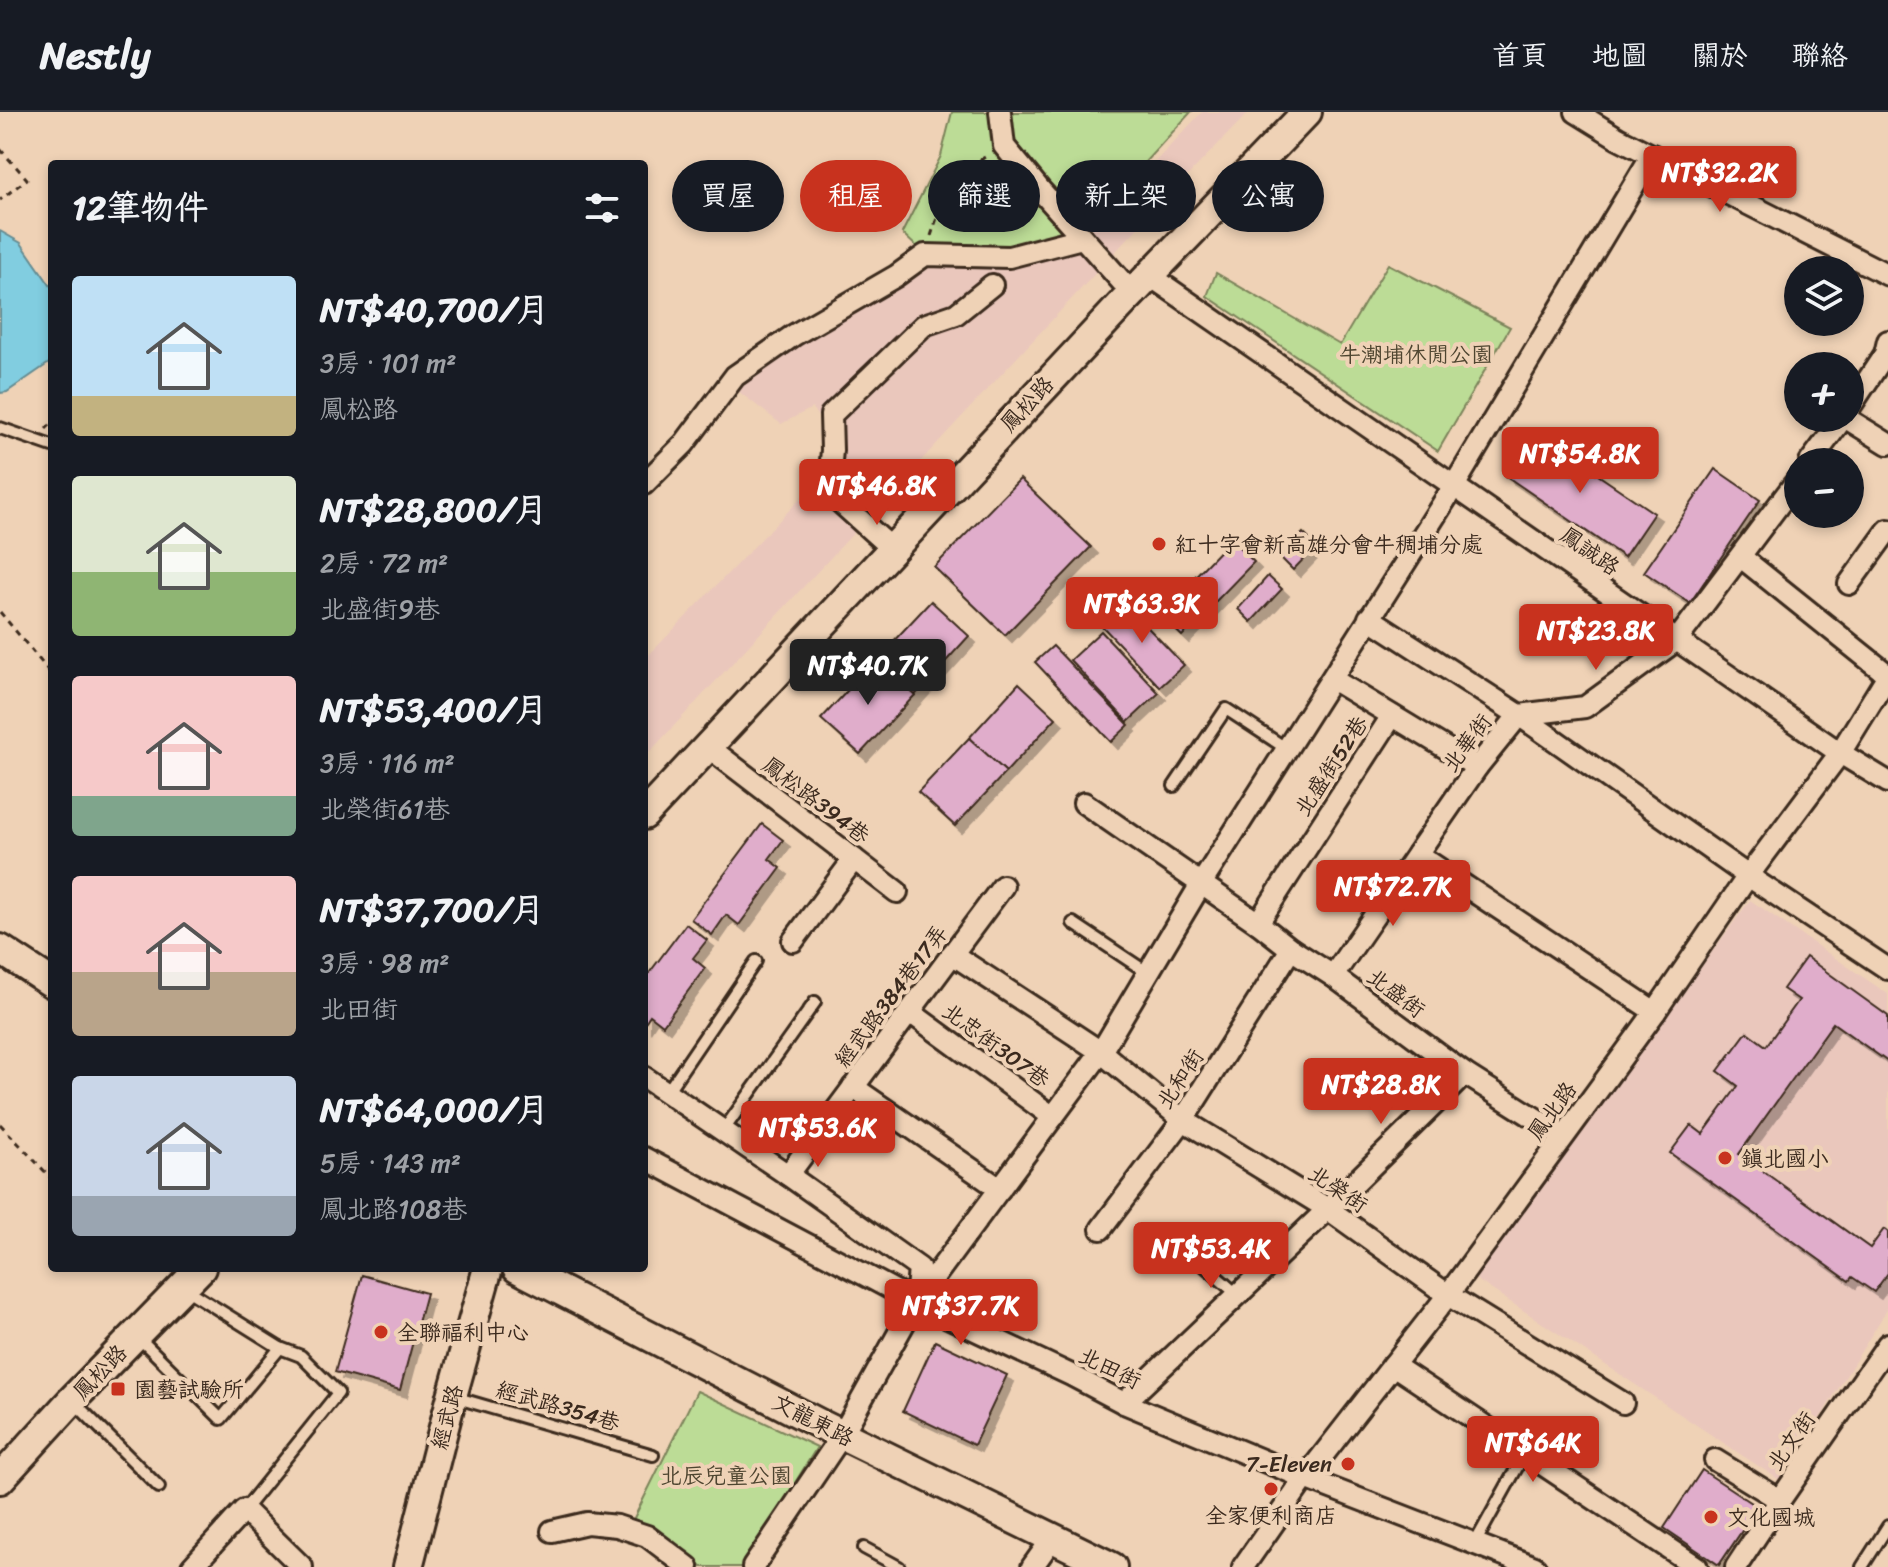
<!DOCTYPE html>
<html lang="zh-TW">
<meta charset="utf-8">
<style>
body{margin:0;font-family:Sriracha,"LXGW WenKai TC",sans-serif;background:#242831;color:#f1f3f6;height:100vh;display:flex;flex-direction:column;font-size:30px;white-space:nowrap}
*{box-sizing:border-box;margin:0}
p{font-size:26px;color:#9ea1a6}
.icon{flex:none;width:44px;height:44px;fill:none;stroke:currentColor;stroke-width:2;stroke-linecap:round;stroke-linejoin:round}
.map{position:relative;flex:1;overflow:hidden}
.details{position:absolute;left:48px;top:48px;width:600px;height:1112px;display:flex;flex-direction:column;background:#171b24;border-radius:8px;box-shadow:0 4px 12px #0003}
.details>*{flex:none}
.top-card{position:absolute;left:672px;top:48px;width:760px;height:72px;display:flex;gap:16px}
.buttons{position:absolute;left:1784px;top:144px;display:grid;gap:16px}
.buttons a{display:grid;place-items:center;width:80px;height:80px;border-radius:50%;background:#171b24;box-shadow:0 4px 12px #0003;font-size:40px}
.price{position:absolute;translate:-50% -68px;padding:0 18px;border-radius:8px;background:#c8321e;color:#fff;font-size:26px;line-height:52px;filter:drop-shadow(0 2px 4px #0008)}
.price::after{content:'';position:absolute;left:50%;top:48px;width:24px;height:18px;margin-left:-12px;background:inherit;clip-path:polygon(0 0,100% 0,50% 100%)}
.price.current{background:#222;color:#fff}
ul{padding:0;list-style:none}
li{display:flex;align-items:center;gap:24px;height:200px;padding:0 24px}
li span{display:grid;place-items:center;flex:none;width:224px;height:160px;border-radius:8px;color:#555}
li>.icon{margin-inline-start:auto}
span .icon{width:96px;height:96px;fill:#fffc;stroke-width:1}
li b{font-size:34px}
h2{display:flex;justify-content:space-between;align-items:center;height:96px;padding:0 24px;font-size:34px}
.pill{padding:0 28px;border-radius:36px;background:#171b24;box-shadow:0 4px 12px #0003;font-size:28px;line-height:72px}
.pill.current{background:#c8321e;color:#fff}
header{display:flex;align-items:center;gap:48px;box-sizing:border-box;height:112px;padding:0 40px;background:#171b24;border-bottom:2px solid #363941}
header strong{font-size:38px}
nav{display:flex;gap:44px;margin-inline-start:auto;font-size:28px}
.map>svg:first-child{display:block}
.built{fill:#eac7bc}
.green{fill:#bcdc96;stroke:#7c835a;stroke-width:2}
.water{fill:#81cde0;stroke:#658c92;stroke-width:2}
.building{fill:#e0adcb;stroke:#3b2a1e;stroke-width:2;filter:url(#shadow)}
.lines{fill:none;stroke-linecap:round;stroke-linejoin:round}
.lane-casing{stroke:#3b2a1e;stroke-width:16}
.street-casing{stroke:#3b2a1e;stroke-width:26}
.secondary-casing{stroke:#3b2a1e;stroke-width:34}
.path{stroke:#3b2a1e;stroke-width:3;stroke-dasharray:6 6;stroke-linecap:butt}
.lane{stroke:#efd2b6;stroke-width:10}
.street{stroke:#efd2b6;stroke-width:20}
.secondary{stroke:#efd2b6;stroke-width:28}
.poi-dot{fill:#c8321e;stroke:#efd2b6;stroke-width:3}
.labels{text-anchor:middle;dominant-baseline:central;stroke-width:8;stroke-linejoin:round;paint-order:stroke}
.park-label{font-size:22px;fill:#4e4530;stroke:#efd2b6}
.street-label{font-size:22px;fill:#3b2a1e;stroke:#efd2b6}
.poi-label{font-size:22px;fill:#3b2a1e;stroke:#efd2b6;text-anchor:start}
</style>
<header>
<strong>Nestly</strong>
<nav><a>首頁</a><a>地圖</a><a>關於</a><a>聯絡</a></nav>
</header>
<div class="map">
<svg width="1888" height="1455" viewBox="0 0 1888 1455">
<defs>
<filter id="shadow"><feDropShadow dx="7" dy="7" stdDeviation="0" flood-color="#0004"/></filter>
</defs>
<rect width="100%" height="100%" fill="#efd2b6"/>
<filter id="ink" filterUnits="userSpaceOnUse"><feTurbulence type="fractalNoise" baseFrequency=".0125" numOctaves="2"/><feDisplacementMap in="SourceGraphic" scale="16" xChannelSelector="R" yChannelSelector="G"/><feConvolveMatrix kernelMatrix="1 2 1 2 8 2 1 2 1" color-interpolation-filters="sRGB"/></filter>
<g filter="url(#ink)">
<g class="built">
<path d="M1202 0H1249L1144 109 644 646V548L801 386 841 338 812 296 781 312 734 276 792 229 921 152 1088 121Z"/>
<path d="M1750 788 1888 882V1196L1781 1369 1474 1166Z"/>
</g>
<g class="green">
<path d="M952 0H1191L1089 111 995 141 920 138 902 121 941 44Z"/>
<path d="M1388 152 1510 215 1438 339 1207 184 1216 161 1340 233Z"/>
<path d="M697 1279 817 1335 743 1455H702L657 1419 632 1410Z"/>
</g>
<path class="water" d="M0 119 21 131 52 176V248L49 251 7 280 0 281Z"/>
<g class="building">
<path d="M1536 321 1654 401 1624 445 1506 364Z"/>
<path d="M1715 357 1760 388 1690 491 1644 460Z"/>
<path d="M1020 367 1091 435 1005 523 934 455Z"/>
<path d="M1303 421 1316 434 1293 458 1280 445Z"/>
<path d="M1231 427 1254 450 1182 524 1159 502Z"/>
<path d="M1268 464 1282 477 1251 510 1238 497Z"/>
<path d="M931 489 969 524 915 583 876 548Z"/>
<path d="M1123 490 1184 553 1160 575 1100 512Z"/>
<path d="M1101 519 1159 581 1128 610 1070 548Z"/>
<path d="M1053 534 1129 613 1111 630 1035 550Z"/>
<path d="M876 548 915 583 860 642 821 607Z"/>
<path d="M1019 571 1056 606 1006 660 969 626Z"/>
<path d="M969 626 1006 660 955 714 918 680Z"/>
<path d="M762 712 783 728 769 747 781 756 739 813 726 803 712 823 691 807Z"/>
<path d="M686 812 707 828 693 846 705 856 663 913 650 903 644 912V868Z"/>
<path d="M1806 845 1888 904V950L1833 911 1739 1042 1870 1136 1884 1117 1888 1120V1161L1874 1180 1852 1165 1849 1169 1670 1041 1691 1013 1703 1022 1738 974 1718 959 1747 920 1766 934 1799 888 1783 877Z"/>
<path d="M362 1163 426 1181 400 1278 335 1260Z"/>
<path d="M935 1229 1007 1263 974 1333 903 1299Z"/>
<path d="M1702 1358 1758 1395 1719 1453 1664 1416Z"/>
</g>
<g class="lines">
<defs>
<g id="lane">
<path d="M0 316 52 334"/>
<path d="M1174 674 1226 597 1287 637"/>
<path d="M1073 811 1148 861"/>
<path d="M667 980 756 849"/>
<path d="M723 1019 815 890"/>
<path d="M1172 1126 1238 1183"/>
<path d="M184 1176 280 1236 301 1244 338 1281 244 1398"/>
<path d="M137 1224 221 1307 280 1236"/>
<path d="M454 1285 653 1343"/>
<path d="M74 1290 159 1375"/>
<path d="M1475 1431 1525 1341"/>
<path d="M864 1436 899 1455"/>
<path d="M1862 1455 1888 1414"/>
</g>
<g id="street">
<path d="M1000 0 1004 34 1042 80 1132 181"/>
<path d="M1576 0 1618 26 1888 163"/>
<path d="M1149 163 1840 641 1888 670"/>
<path d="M1850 295 1885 242 1888 229"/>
<path d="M1846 306 1888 332"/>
<path d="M1810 350 1843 306"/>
<path d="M644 372 684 332 735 264 794 223 896 164 925 143 1009 145 1082 126"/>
<path d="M892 437 840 390 830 360 832 338 831 303 924 213 956 202 992 173"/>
<path d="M1741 445 1888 563"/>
<path d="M1849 472 1888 418"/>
<path d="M1369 506 1519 603 1585 595 1677 528 1798 367"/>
<path d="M1332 567 1477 655"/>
<path d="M707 634 897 780"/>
<path d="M1084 691 1258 811 1291 837 1333 864 1465 962 1563 1024"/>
<path d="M1258 811 1392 604"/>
<path d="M793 829 854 747"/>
<path d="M952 842 1101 940 1183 1008 1328 1097 1448 1183 1623 1291"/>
<path d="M1333 864 1417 742"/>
<path d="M910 900 1053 1005"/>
<path d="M1655 900 1417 742 1477 655 1519 603 1748 764 1888 857"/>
<path d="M644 965 788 1063 919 1156 916 1190"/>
<path d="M853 975 1000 1077"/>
<path d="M644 1046 916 1190 1071 1263 1124 1291 1305 1366 1535 1455"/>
<path d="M788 1063 1003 774"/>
<path d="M1101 1117 1183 1008 1291 837"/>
<path d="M1393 1253 1697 1455"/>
<path d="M1124 1291 1328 1097 1465 962"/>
<path d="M1715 1348 1780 1388"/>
<path d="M552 1419 587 1411 617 1414 647 1424 688 1455"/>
<path d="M192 1455 244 1398 302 1455"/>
<path d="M753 1455 842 1323 916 1190 1101 940 1201 772 1454 374 1652 43"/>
<path d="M1032 1455 1052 1427"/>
<path d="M1243 1455 1305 1366 1448 1183 1655 900 1748 764 1840 641 1888 563"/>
<path d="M1736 1455 1780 1388 1888 1232"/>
</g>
<g id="secondary">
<path d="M644 703 1120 194 1307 0"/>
<path d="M0 837 52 871"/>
<path d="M517 1156 818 1311 1112 1455"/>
<path d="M0 1367 72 1288 201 1156"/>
<path d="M408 1455 452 1284 488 1156"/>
</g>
</defs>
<use href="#lane" class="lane-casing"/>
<use href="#street" class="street-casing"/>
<use href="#secondary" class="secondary-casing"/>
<g class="path">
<path d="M0 37 27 67 0 88"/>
<path d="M931 124 951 64 987 44"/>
<path d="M46 317 52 311"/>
<path d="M0 500 52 563"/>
<path d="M0 1012 52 1067"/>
</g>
<use href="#lane" class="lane"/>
<use href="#street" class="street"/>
<use href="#secondary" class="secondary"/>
</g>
</g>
<g class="poi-dot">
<circle cx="1159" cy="432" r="8"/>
<circle cx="1725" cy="1046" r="8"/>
<circle cx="381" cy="1220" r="8"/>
<rect x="110" y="1269" width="16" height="16" rx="4"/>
<circle cx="1348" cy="1352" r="8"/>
<circle cx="1271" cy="1377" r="8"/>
<circle cx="1711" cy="1405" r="8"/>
</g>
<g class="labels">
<g class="park-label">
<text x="1416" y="242">牛潮埔休閒公園</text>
<text x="726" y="1363">北辰兒童公園</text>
</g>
<g class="street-label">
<text transform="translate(1027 292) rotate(-47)">鳳松路</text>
<text transform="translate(1590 439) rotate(35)">鳳誠路</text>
<text transform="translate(1467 631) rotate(-53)">北華街</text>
<text transform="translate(1331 654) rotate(-57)">北盛街52巷</text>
<text transform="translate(816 688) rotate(37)">鳳松路394巷</text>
<text transform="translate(1396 881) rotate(37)">北盛街</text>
<text transform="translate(891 884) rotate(-53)">經武路384巷17弄</text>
<text transform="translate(996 933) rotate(36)">北忠街307巷</text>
<text transform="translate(1180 967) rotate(-57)">北和街</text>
<text transform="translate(1552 999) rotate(-54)">鳳北路</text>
<text transform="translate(1338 1077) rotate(34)">北榮街</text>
<text transform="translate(1110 1256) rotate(26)">北田街</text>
<text transform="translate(100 1260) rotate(-46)">鳳松路</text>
<text transform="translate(558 1294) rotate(16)">經武路354巷</text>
<text transform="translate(447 1305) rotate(-75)">經武路</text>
<text transform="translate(813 1308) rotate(27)">文龍東路</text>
<text transform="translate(1791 1329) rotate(-55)">北文街</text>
</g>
<g class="poi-label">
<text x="1175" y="432">紅十字會新高雄分會牛稠埔分處</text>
<text x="1741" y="1046">鎮北國小</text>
<text x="397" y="1220">全聯福利中心</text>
<text x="134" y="1277">園藝試驗所</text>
<text x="1332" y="1352" text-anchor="end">7-Eleven</text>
<text x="1271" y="1403" text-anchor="middle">全家便利商店</text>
<text x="1727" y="1405">文化國城</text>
</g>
</g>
</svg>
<div class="buttons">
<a><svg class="icon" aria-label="layers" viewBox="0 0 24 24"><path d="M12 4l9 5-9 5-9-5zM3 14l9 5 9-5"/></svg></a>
<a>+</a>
<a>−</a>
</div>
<b class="price" style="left:1720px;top:102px">NT$32.2K</b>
<b class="price" style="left:1580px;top:383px">NT$54.8K</b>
<b class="price" style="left:877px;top:415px">NT$46.8K</b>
<b class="price" style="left:1142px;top:533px">NT$63.3K</b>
<b class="price" style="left:1596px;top:560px">NT$23.8K</b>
<b class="price current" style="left:868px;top:595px">NT$40.7K</b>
<b class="price" style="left:1393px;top:816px">NT$72.7K</b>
<b class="price" style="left:1381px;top:1014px">NT$28.8K</b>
<b class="price" style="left:818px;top:1057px">NT$53.6K</b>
<b class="price" style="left:1211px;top:1178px">NT$53.4K</b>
<b class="price" style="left:961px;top:1235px">NT$37.7K</b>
<b class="price" style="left:1533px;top:1372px">NT$64K</b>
<div class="top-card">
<a class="pill">買屋</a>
<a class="pill current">租屋</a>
<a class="pill">篩選</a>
<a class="pill">新上架</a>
<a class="pill">公寓</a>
</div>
<section class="details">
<h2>12筆物件<svg class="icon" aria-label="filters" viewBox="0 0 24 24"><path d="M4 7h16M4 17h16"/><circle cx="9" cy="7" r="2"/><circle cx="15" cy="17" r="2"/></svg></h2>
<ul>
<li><span style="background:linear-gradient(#bfe0f5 75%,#c2b280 0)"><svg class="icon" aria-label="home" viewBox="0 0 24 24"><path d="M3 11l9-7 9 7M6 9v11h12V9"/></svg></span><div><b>NT$40,700/月</b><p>3房 · 101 m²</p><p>鳳松路</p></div></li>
<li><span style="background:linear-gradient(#dfe7d0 60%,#8fb573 0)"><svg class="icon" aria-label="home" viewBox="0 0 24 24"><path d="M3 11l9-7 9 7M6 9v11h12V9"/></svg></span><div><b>NT$28,800/月</b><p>2房 · 72 m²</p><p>北盛街9巷</p></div></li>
<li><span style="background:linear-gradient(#f6c9c9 75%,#7fa58c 0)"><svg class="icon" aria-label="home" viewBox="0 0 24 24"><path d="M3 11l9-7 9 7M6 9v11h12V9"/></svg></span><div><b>NT$53,400/月</b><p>3房 · 116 m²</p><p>北榮街61巷</p></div></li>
<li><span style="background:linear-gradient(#f6c9c9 60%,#b9a48a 0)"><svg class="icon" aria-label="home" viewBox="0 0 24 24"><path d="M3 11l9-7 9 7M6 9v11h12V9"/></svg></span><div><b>NT$37,700/月</b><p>3房 · 98 m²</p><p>北田街</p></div></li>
<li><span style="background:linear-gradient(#c9d6e8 75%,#9aa5b1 0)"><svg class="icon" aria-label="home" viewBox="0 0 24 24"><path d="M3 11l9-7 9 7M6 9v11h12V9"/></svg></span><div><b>NT$64,000/月</b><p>5房 · 143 m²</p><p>鳳北路108巷</p></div></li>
</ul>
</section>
</div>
